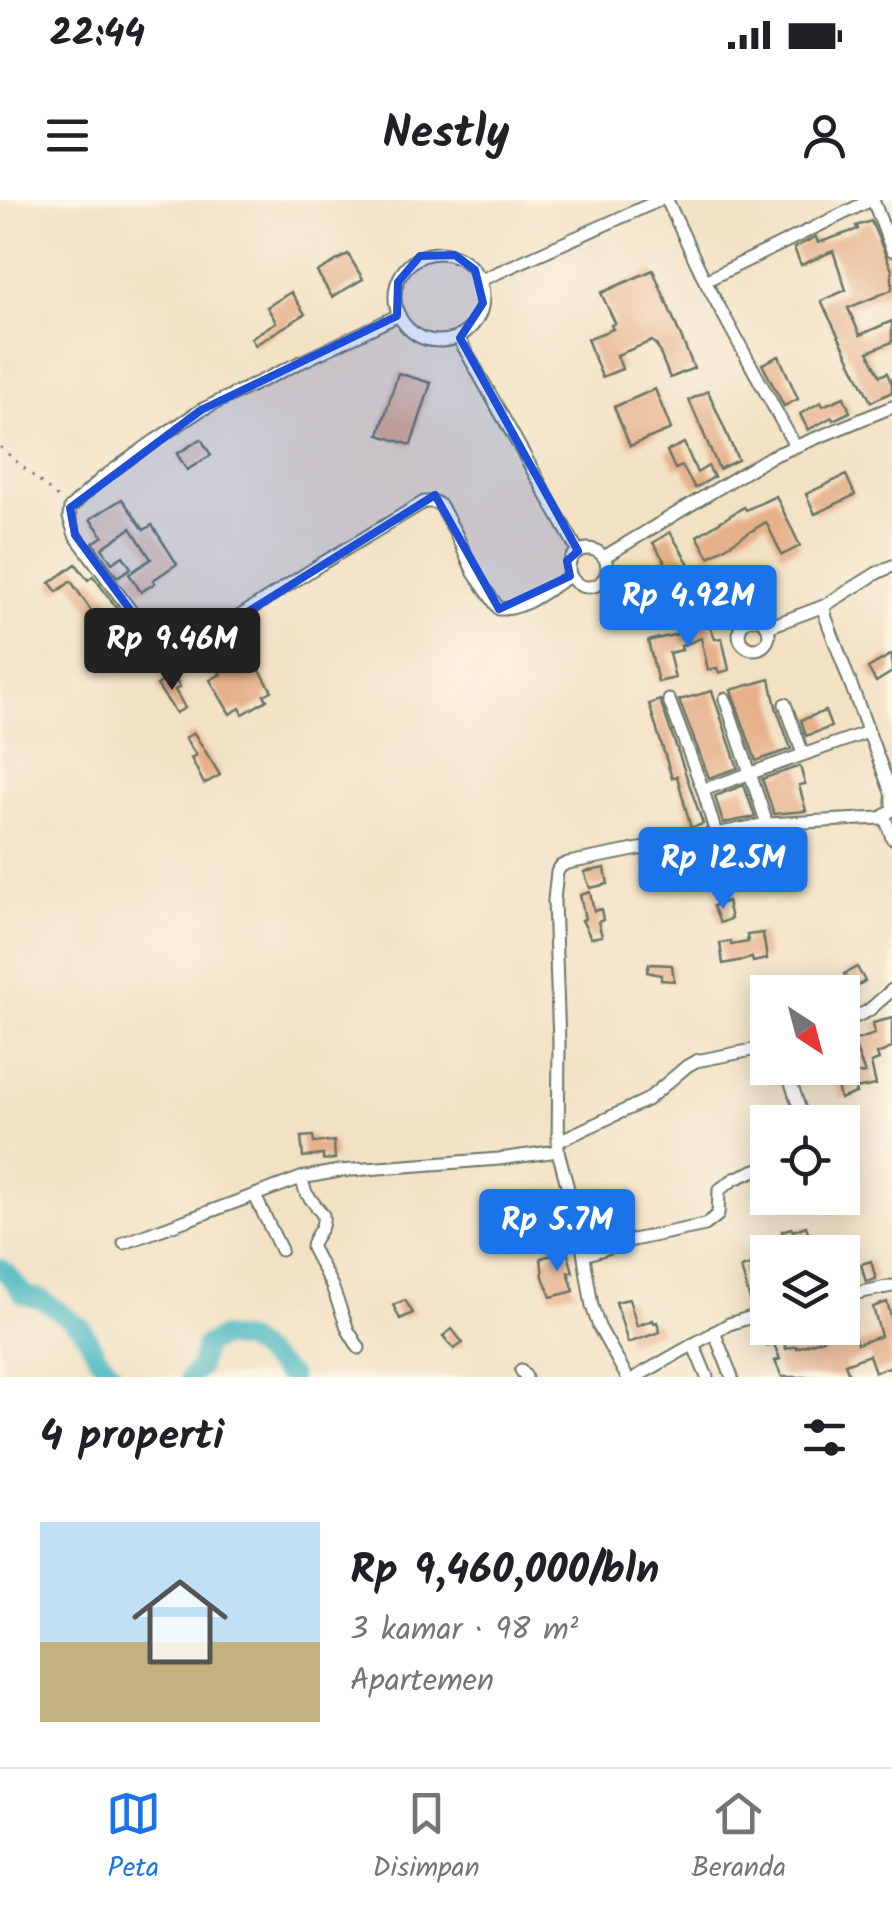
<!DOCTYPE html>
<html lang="id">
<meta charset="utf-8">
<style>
body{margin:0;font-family:Kalam,sans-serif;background:#f6f6f6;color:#202124;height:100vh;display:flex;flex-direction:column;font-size:38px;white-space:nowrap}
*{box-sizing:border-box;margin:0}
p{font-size:32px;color:#757577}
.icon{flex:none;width:55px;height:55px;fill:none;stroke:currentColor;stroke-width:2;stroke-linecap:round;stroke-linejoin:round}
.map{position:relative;height:1177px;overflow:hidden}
.sheet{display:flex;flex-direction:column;background:#fff;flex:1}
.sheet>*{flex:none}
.needle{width:65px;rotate:144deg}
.buttons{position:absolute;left:750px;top:775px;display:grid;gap:20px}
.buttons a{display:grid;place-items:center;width:110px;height:110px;border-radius:0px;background:#fff;box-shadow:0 5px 25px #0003;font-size:50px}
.price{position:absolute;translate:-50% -85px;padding:0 22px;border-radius:10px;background:#1a73e8;color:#fff;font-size:32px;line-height:65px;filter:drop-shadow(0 2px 5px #0008)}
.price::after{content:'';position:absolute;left:50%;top:60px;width:30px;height:22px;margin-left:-15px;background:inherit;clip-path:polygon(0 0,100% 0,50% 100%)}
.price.on{background:#222;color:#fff}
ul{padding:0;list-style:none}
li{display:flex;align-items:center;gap:30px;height:250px;padding:0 40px}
li span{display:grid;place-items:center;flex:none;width:280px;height:200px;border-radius:0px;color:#555}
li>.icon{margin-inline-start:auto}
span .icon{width:120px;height:120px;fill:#fffc;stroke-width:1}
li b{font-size:42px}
h2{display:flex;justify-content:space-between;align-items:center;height:120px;padding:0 40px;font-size:42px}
.status{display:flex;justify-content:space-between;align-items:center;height:70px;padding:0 50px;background:#fff;direction:ltr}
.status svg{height:28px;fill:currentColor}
header{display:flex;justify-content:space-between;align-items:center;height:130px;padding:0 40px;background:#fff;font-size:45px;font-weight:800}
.tabs{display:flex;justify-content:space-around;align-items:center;height:140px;border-top:2px solid #e0e0e0;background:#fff;font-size:28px;color:#757577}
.tabs a{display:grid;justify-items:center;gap:5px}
.tabs .on{color:#1a73e8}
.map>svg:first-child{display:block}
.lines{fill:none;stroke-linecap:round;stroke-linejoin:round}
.river{stroke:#4ab8c2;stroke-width:20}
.building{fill:#e6b08b}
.minor-casing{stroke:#697666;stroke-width:15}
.path{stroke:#697666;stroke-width:2.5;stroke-dasharray:2.5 8;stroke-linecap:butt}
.minor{stroke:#fff;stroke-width:11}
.marked{fill:#1d4ed8;fill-opacity:0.2;stroke:#1d4ed8;stroke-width:8;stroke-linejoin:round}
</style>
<div class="status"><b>22:44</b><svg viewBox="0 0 49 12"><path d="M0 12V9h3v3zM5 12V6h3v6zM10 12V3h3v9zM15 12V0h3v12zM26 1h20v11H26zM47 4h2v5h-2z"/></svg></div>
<header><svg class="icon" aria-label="menu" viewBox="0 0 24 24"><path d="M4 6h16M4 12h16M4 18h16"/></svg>Nestly<svg class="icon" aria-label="person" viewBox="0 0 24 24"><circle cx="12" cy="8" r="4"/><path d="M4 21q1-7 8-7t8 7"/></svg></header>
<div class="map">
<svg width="892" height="1177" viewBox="0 0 892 1177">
<rect width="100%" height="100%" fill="#fcf5e5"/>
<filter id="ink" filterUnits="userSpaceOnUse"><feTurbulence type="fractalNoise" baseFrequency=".01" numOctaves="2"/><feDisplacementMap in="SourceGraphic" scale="20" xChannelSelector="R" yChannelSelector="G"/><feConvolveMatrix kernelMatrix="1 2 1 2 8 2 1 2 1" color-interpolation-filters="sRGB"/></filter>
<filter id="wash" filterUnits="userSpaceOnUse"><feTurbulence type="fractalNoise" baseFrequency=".0048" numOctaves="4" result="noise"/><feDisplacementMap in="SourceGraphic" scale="40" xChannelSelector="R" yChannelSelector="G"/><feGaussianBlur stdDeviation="2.25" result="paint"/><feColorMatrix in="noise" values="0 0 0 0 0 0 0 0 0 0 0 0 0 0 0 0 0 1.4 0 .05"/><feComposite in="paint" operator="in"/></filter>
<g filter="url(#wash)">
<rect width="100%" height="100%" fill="#f3e1c4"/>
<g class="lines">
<g class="river">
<path d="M0 1068 8 1074 24 1095 43 1100 82 1128 97 1155 115 1177"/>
<path d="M190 1177 199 1168 205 1145 222 1137 247 1141 291 1177"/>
</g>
</g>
<g id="blocks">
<g class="building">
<path d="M871 21 892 70V90L848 108 860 135 892 121V142L868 152 880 176 887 173 892 184V192L871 202 821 101 846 90 833 51 801 65 794 48 816 37 818 43 858 29 856 26Z"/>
<path d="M348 54 363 79 332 97 317 72Z"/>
<path d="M653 70 694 168 670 178 657 146 652 141 617 155 622 169 602 177 587 139 613 129 611 125 615 123 601 93Z"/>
<path d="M291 92 305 114 255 145 251 138 276 122 267 107Z"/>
<path d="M779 156 798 199 784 206 762 164Z"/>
<path d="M398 173 431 183 411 245 379 235Z"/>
<path d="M655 189 671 229 630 246 614 207Z"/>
<path d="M708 191 738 260 719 269 689 200Z"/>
<path d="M844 197 850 212 833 220 832 217 808 230 800 214 821 202 823 206Z"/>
<path d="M201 239 211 255 187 270 177 254Z"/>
<path d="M684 243 697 273 708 266 714 277 695 288 682 266 675 269 667 251Z"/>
<path d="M846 275 855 295 815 314 806 294Z"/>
<path d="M776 296 800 346 782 355 766 322 709 357 697 336 744 307 746 310Z"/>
<path d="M122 299 144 330 152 325 177 364 153 380 155 383 141 392 129 374 151 359 131 328 102 348 112 363 123 356 131 368 117 377 93 343 103 336 90 319Z"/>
<path d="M670 332 703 388 684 399 667 372 670 370 653 343Z"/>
<path d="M76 364 88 380 93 376 141 440 126 451 104 421 100 424 71 381 57 392 50 383Z"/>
<path d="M707 419 715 439 722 438 729 470 719 473 717 468 708 470 701 438 681 446 682 450 669 453 675 478 658 482 648 441 686 432 685 428Z"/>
<path d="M892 454V472L876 482 868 468Z"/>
<path d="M251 455 272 491 264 495 267 500 243 514 240 508 230 514 210 480 221 474 218 470 241 456 244 460Z"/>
<path d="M173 475 180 487 175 490 185 508 176 513 157 485Z"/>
<path d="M770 479 776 507 791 549 756 561 731 490Z"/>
<path d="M712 491 738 568 709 578 679 500Z"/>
<path d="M660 500 703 624 691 628 677 576 672 578 649 504Z"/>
<path d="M825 511 831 527 806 536 801 520Z"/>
<path d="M194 533 220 575 204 584 191 558 196 555 185 538Z"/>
<path d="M800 566 805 584 799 585 806 611 774 614 762 579Z"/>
<path d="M744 585 755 617 723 623 715 596Z"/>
<path d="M605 668 608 684 590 688 584 672Z"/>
<path d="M590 692 594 711 601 709 603 720 598 722 602 736 591 738 582 720 585 719 580 695Z"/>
<path d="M727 701 731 719 720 723 713 706Z"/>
<path d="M763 733 767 759 753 762 752 758 723 764 720 743 731 741V745L748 742 747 735Z"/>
<path d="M649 764 672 765 674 781 661 780V775L647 772Z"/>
<path d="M857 767 865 781 853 788 844 774Z"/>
<path d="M766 792 768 808 759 811 753 796Z"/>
<path d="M892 818V848L877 854 879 860 871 863 876 885 855 889 856 893 840 899 835 877 865 873 853 841 875 834 873 823Z"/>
<path d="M313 936 314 943 334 941 335 959 323 960V955L303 957 301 937Z"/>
<path d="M806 1026 809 1035 796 1040 798 1044 789 1048 782 1031 791 1028 793 1031Z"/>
<path d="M567 1051 573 1072H568L574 1091 551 1097 543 1077 541 1058Z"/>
<path d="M763 1061 766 1076 763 1077 768 1103 752 1107 741 1068Z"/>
<path d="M871 1061 876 1079 866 1082 861 1064Z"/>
<path d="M629 1099 637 1126 653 1120 654 1123 657 1122 660 1132 628 1143 616 1102Z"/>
<path d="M405 1100 413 1113 400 1119 393 1105Z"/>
<path d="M887 1102 892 1120V1166L875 1172 869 1155 845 1164 850 1177H782L775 1161 780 1159 774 1144 767 1146 761 1124 768 1122V1128H780L786 1149 796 1146 797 1148 823 1139 819 1128H842V1105L851 1104 855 1118 848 1121 857 1144 881 1136 873 1107Z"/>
<path d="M452 1129 463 1143 454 1149 443 1136Z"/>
</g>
</g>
</g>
<g filter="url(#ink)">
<use href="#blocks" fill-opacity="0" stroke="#697666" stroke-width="2.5"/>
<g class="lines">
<defs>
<g id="minor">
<path d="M667 0 705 81 795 246"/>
<path d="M873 0 892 50"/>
<circle cx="439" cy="97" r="44"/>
<path d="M481 80 660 0"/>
<path d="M705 81 871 0"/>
<path d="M399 115 201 210 154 241 101 279 70 308 69 317 75 335 164 456 172 457 190 448 321 364 424 302H435L441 306 456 334 474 373 499 409C524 411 549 388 570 376"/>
<path d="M458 137 578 351"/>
<circle cx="588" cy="368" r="19"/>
<path d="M604 357 770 257 892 207"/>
<path d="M892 366 877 373 824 406 826 418 892 595V604"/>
<circle cx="754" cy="434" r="15"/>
<path d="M768 427 824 406"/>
<path d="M725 499 767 624"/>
<path d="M669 500 703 590 716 634"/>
<path d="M785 504 803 554"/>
<path d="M703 590 868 532"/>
<path d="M885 617 892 638"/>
<path d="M842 823 868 811 892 790"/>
<path d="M786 868 804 922"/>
<path d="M559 941 647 900 687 866 696 861 768 847"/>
<path d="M301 978 306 993 323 1015C325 1032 312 1035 312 1048L332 1086 348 1130 359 1148"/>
<path d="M255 996 281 1050"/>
<path d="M124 1043 301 978 339 971 499 959 558 951"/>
<path d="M584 1055 633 1040 705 1025 718 1015 719 990 734 979 768 965"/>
<path d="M842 1096 892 1086"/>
<path d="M714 1132 732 1177"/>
<path d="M693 1144 707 1177"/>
<path d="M521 1170 526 1177"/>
<path d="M627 1177 599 1127 592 1106 581 1038 558 951 559 843 554 700 557 672 561 666 568 663 767 624 881 618 892 610"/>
<path d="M636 1177 729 1124 768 1112"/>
</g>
</defs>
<use href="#minor" class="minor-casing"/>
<path class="path" d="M0 247 63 302"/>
<use href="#minor" class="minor"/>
</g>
</g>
<path class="marked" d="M455 55 475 70 483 103 460 138 578 351 567 361 570 376 499 409 435 295 190 448 164 456 75 335 70 308 201 210 397 116 398 82 420 56Z"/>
</svg>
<div class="buttons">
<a><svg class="needle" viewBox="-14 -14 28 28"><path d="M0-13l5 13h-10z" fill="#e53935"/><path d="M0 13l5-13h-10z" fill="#757577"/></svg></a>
<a><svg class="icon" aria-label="locate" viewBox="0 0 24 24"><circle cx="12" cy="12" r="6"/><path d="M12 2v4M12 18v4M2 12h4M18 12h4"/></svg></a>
<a><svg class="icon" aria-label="layers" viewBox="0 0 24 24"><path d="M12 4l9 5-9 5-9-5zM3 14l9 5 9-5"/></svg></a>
</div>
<b class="price" style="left:688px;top:450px">Rp 4.92M</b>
<b class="price on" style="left:172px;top:493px">Rp 9.46M</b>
<b class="price" style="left:723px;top:712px">Rp 12.5M</b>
<b class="price" style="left:557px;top:1074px">Rp 5.7M</b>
</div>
<section class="sheet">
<h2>4 properti<svg class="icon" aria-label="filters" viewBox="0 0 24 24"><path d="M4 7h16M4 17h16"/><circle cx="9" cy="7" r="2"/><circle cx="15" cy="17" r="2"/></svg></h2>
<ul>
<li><span style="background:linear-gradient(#bfe0f5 60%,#c2b280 0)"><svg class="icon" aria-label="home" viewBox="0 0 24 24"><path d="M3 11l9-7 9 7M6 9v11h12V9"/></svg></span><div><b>Rp 9,460,000/bln</b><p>3 kamar · 98 m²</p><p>Apartemen</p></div></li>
</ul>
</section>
<nav class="tabs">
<a class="on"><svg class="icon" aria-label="map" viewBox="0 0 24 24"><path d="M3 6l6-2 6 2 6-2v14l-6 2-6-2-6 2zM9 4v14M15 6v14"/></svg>Peta</a>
<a><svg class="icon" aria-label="saved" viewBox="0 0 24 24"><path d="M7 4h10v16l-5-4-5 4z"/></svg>Disimpan</a>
<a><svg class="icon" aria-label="home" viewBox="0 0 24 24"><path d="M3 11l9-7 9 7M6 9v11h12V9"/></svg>Beranda</a>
</nav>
